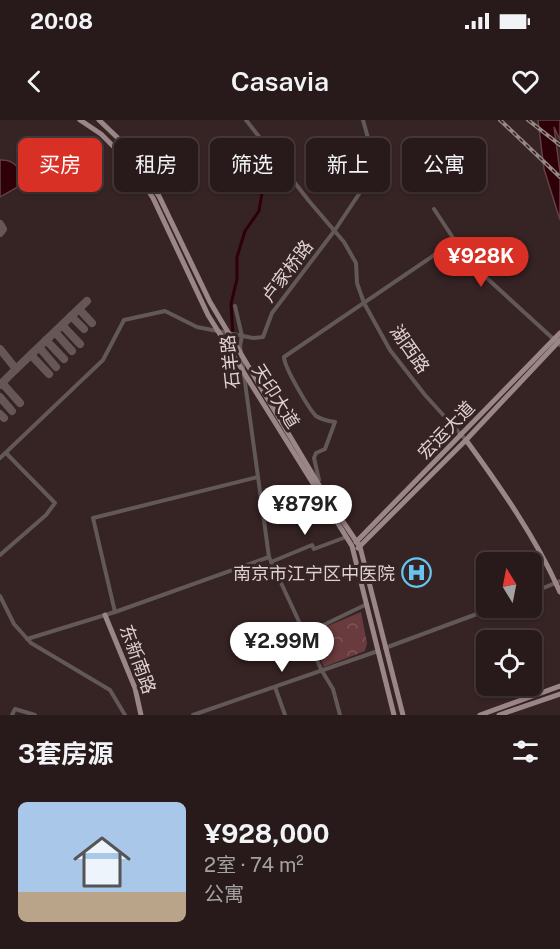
<!DOCTYPE html>
<html lang="zh">
<meta charset="utf-8">
<style>
body{margin:0;font-family:"Public Sans","Noto Sans SC",sans-serif;background:#302324;color:#f1f3f6;height:100vh;display:flex;flex-direction:column;font-size:22px;white-space:nowrap}
*{box-sizing:border-box;margin:0}
p{font-size:20px;color:#a5a1a3}
.icon{flex:none;width:33px;height:33px;fill:none;stroke:currentColor;stroke-width:2;stroke-linecap:round;stroke-linejoin:round}
.map{position:relative;height:595px;overflow:hidden}
.drawer{display:flex;flex-direction:column;background:#281a1b;flex:1}
.drawer>*{flex:none}
.banner{position:absolute;left:18px;top:18px;width:525px;height:54px;display:flex;gap:12px}
.needle{width:39px;rotate:350deg}
.buttons{position:absolute;left:476px;top:432px;display:grid;gap:12px}
.buttons a{display:grid;place-items:center;width:66px;height:66px;border-radius:9px;background:#281a1b;box-shadow:0 2px 4px #0004,0 0 0 2px #44383a;font-size:30px}
.price{position:absolute;translate:-50% -51px;padding:0 14px;border-radius:21px;background:#fff;color:#222;font-size:20px;line-height:39px;filter:drop-shadow(0 2px 3px #0008)}
.price::after{content:'';position:absolute;left:50%;top:36px;width:18px;height:14px;margin-left:-9px;background:inherit;clip-path:polygon(0 0,100% 0,50% 100%)}
.price.selected{background:#d93025;color:#fff}
ul{padding:0;list-style:none}
li{display:flex;align-items:center;gap:18px;height:150px;padding:0 18px}
li span{display:grid;place-items:center;flex:none;width:168px;height:120px;border-radius:9px;color:#555}
li>.icon{margin-inline-start:auto}
span .icon{width:72px;height:72px;fill:#fffc;stroke-width:1}
li b{font-size:26px}
h2{display:flex;justify-content:space-between;align-items:center;height:72px;padding:0 18px;font-size:26px}
.chip{padding:0 21px;border-radius:9px;background:#281a1b;box-shadow:0 2px 4px #0004,0 0 0 2px #44383a;font-size:21px;line-height:54px}
.chip.selected{background:#d93025;color:#fff}
.status{display:flex;justify-content:space-between;align-items:center;height:42px;padding:0 30px;background:#281a1b;direction:ltr}
.status svg{height:16px;fill:currentColor}
header{display:flex;justify-content:space-between;align-items:center;height:78px;padding:0 18px;background:#281a1b;font-size:27px;font-weight:600}
.map>svg:first-child{display:block}
.park{fill:url(#park-crowns)}
.water{fill:#2e0007;stroke:#633f44;stroke-width:1.5}
.lines{fill:none;stroke-linecap:round;stroke-linejoin:round}
.canal{stroke:#2e0007;stroke-width:3}
.taxiway{stroke:#665656;stroke-width:8}
.minor{stroke:#625858;stroke-width:4}
.major{stroke:#9a8686;stroke-width:5}
.rail-casing{stroke:#978888;stroke-width:4}
.rail{stroke:#362324;stroke-width:1.5;stroke-dasharray:4.5;stroke-linecap:butt}
.labels{text-anchor:middle;dominant-baseline:central;stroke-width:6;stroke-linejoin:round;paint-order:stroke}
.street-label{font-size:18px;fill:#ded1d1;stroke:#362324}
.poi-label{font-size:18px;fill:#ded1d1;stroke:#362324;text-anchor:end}
</style>
<div class="status"><b>20:08</b><svg viewBox="0 0 49 12"><path d="M0 12V9h3v3zM5 12V6h3v6zM10 12V3h3v9zM15 12V0h3v12zM26 1h20v11H26zM47 4h2v5h-2z"/></svg></div>
<header><svg class="icon" aria-label="back" viewBox="0 0 24 24"><path d="M15 5l-7 7 7 7"/></svg>Casavia<svg class="icon" aria-label="heart" viewBox="0 0 24 24"><path d="M12 20l-8-8c-3-5 5-10 8-4 3-6 11-1 8 4z"/></svg></header>
<div class="map">
<svg width="560" height="595" viewBox="0 0 560 595">
<defs>
<pattern id="park-crowns" width="20" height="18" patternUnits="userSpaceOnUse" patternTransform="scale(1.5)"><rect width="20" height="18" fill="#6a3b3e"/><path d="M2 6a3 3 0 1 1 6 0M12 15a3 3 0 1 1 6 0" fill="none" stroke="#7f5659"/></pattern>
</defs>
<rect width="100%" height="100%" fill="#362324"/>
<path class="park" d="M361 492 367 523 365 531 324 547 309 514Z"/>
<g class="water">
<path d="M538 0H560V20L554 7 560 52V100L544 49Z"/>
<path d="M47 17 76 18 85 39 60 58 37 42 33 37 37 36 35 30 32 28 34 22Z"/>
<path d="M0 40C15 39 21 49 21 62L16 68 0 77Z"/>
</g>
<g class="lines">
<g class="canal">
<path d="M233 216 231 184 237 159V137L245 111 259 91 262 73 230 70V66L263 70 268 69V58L254 28"/>
<path d="M237 243 240 265"/>
</g>
<g class="taxiway">
<path d="M0 104 3 109 0 113"/>
<path d="M79 189 92 203"/>
<path d="M71 196 84 209"/>
<path d="M62 205 80 224"/>
<path d="M55 212 72 231"/>
<path d="M46 220 64 239"/>
<path d="M39 227 56 247"/>
<path d="M0 229 16 249 0 265"/>
<path d="M31 235 49 254"/>
<path d="M16 249 87 181"/>
<path d="M2 263 20 283"/>
<path d="M0 277 12 291"/>
<path d="M0 294 4 298"/>
</g>
<g class="minor">
<path d="M246 0 309 81 344 122 356 143 357 163 364 183 390 230 425 275 466 320"/>
<path d="M434 89 463 133 478 150 560 225"/>
<path d="M235 186 242 216 240 226 269 437 322 551 333 569 340 595"/>
<path d="M0 338 103 240 124 200 165 191 197 207 253 218 263 217 272 193 335 110 373 53 375 43 363 0"/>
<path d="M258 357 93 398 115 492 269 437"/>
<path d="M319 360 314 338 316 333 325 329 335 302C328 301 322 300 316 296 309 289 284 247 284 237L455 121"/>
<path d="M0 435 46 395 55 383 6 333"/>
<path d="M271 442 312 425 314 429 346 417"/>
<path d="M531 473 560 461"/>
<path d="M0 476 14 504 31 523 110 570 125 595"/>
<path d="M305 514 367 484"/>
<path d="M27 519 115 492"/>
<path d="M385 528 493 488"/>
<path d="M275 567 285 595"/>
<path d="M12 595 15 589 35 595"/>
<path d="M193 595 378 531"/>
</g>
<g class="major">
<path d="M80 0 101 14 120 33 136 52 153 78 208 195 352 426 394 595"/>
<path d="M99 0 122 22 159 76 210 182 322 370 360 427 403 595"/>
<path d="M466 320C501 368 536 418 560 472"/>
<path d="M356 422 560 213"/>
<path d="M358 428 466 320 560 220"/>
<path d="M105 495 135 568 141 595"/>
<path d="M480 595 560 566"/>
<path d="M499 595 560 574"/>
</g>
<defs>
<g id="rail">
<path d="M500 0 560 57"/>
<path d="M528 0 560 25"/>
</g>
</defs>
<use href="#rail" class="rail-casing"/>
<use href="#rail" class="rail"/>
</g>
<defs>
<symbol id="hospital-ring" viewBox="-11 -11 22 22"><circle r="9.5" fill="#362324" stroke="#68c4f0" stroke-width="1.5"/><path d="M-5-5h3v3.5h4V-5h3V5h-3V1.5h-4V5h-3Z" fill="#68c4f0"/></symbol>
</defs>
<g fill-rule="evenodd">
<use href="#hospital-ring" x="400" y="436" width="33" height="33"/>
</g>
<g class="labels">
<g class="street-label">
<text transform="translate(287 151) rotate(-53)">卢家桥路</text>
<text transform="translate(410 229) rotate(55)">湖西路</text>
<text transform="translate(230 242) rotate(-96)">石羊路</text>
<text transform="translate(276 276) rotate(58)">天印大道</text>
<text transform="translate(446 310) rotate(-46)">宏运大道</text>
<text transform="translate(138 539) rotate(70)">东新南路</text>
</g>
<g class="poi-label">
<text x="395" y="453">南京市江宁区中医院</text>
</g>
</g>
</svg>
<div class="buttons">
<a><svg class="needle" viewBox="-14 -14 28 28"><path d="M0-13l5 13h-10z" fill="#e53935"/><path d="M0 13l5-13h-10z" fill="#a5a1a3"/></svg></a>
<a><svg class="icon" aria-label="locate" viewBox="0 0 24 24"><circle cx="12" cy="12" r="6"/><path d="M12 2v4M12 18v4M2 12h4M18 12h4"/></svg></a>
</div>
<b class="price selected" style="left:481px;top:168px">¥928K</b>
<b class="price" style="left:305px;top:416px">¥879K</b>
<b class="price" style="left:282px;top:553px">¥2.99M</b>
<div class="banner">
<a class="chip selected">买房</a>
<a class="chip">租房</a>
<a class="chip">筛选</a>
<a class="chip">新上</a>
<a class="chip">公寓</a>
</div>
</div>
<section class="drawer">
<h2>3套房源<svg class="icon" aria-label="filters" viewBox="0 0 24 24"><path d="M4 7h16M4 17h16"/><circle cx="9" cy="7" r="2"/><circle cx="15" cy="17" r="2"/></svg></h2>
<ul>
<li><span style="background:linear-gradient(#a9c7e8 75%,#b9a48a 0)"><svg class="icon" aria-label="home" viewBox="0 0 24 24"><path d="M3 11l9-7 9 7M6 9v11h12V9"/></svg></span><div><b>¥928,000</b><p>2室 · 74 m²</p><p>公寓</p></div></li>
</ul>
</section>
